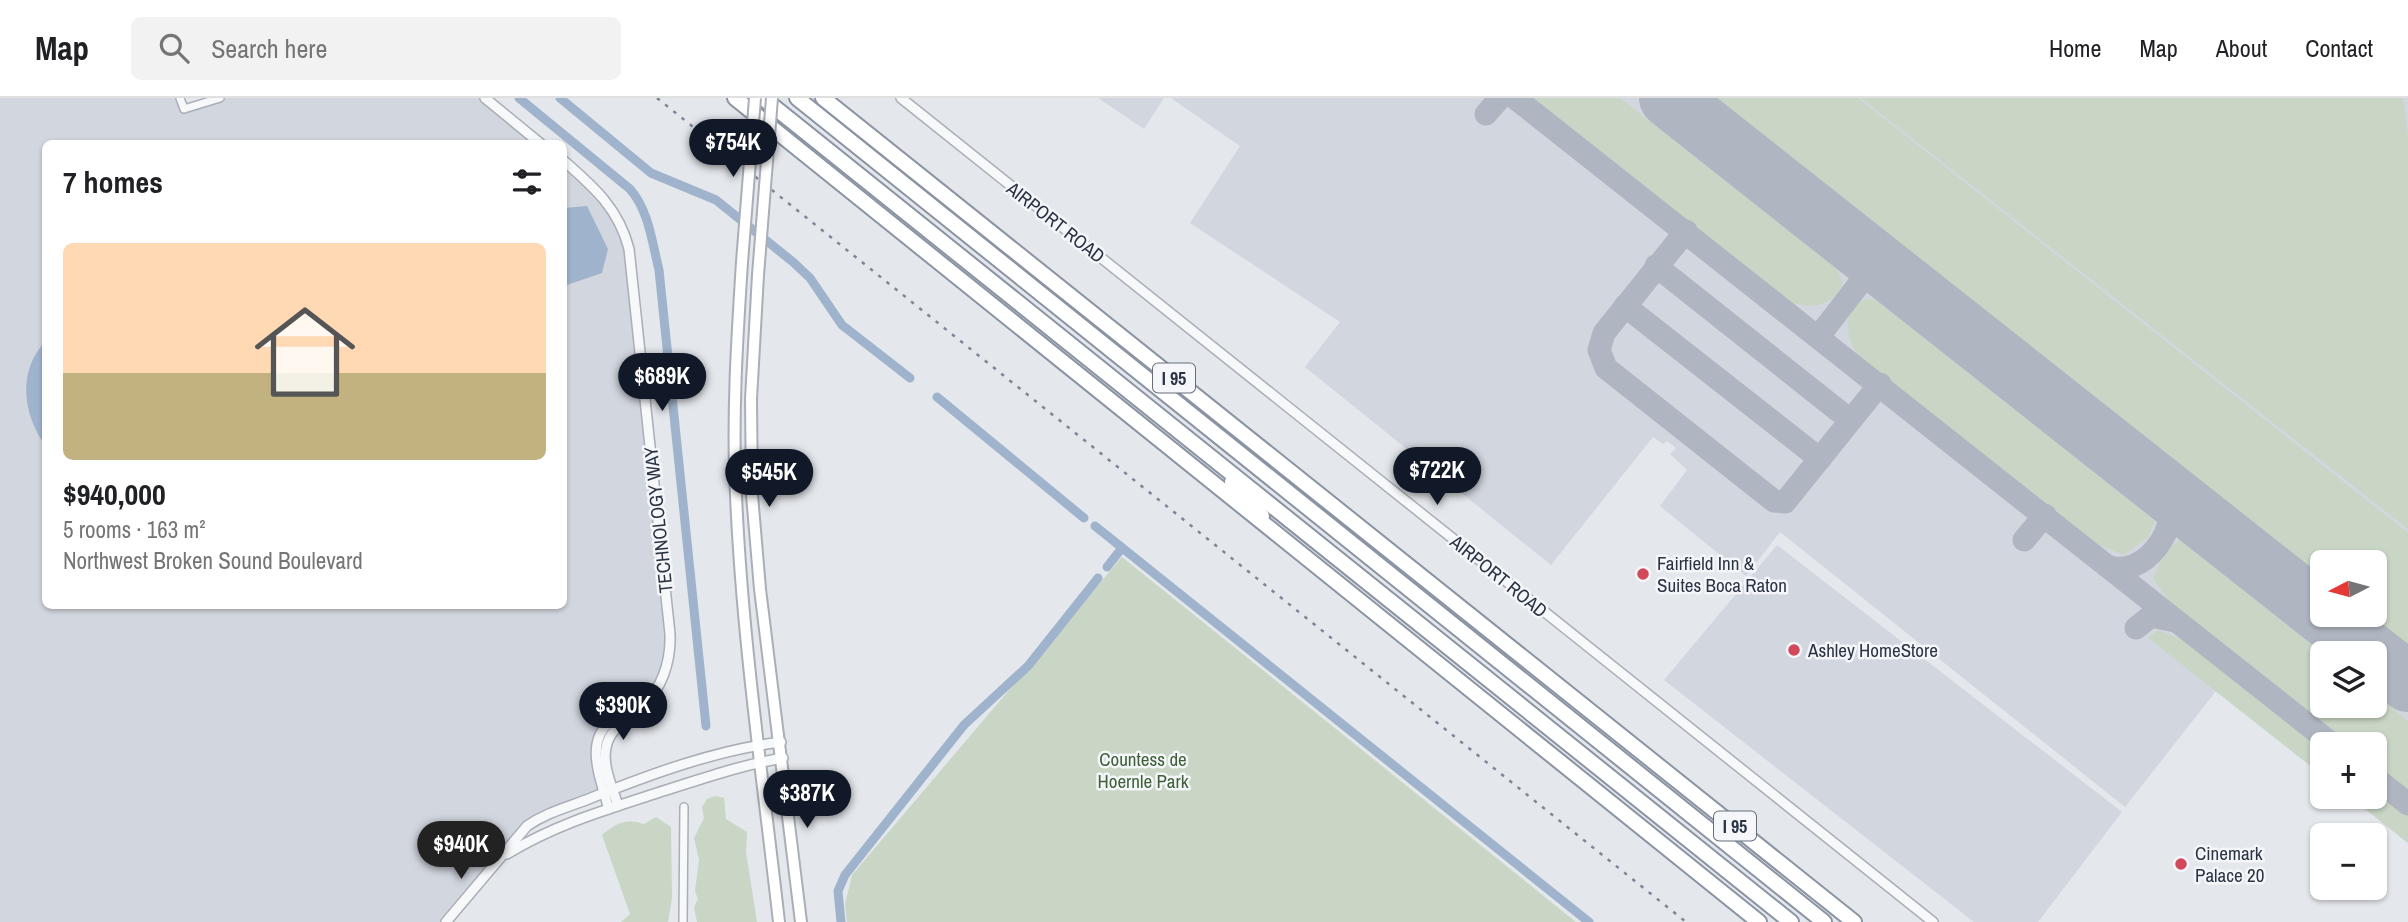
<!DOCTYPE html>
<meta charset="utf-8">
<style>
body{margin:0;font-family:"Archivo Narrow",sans-serif;background:#f2f2f2;color:#202124;height:100vh;display:flex;flex-direction:column;font-size:26px;white-space:nowrap}
*{box-sizing:border-box;margin:0}
p{font-size:23px;color:#757577}
.icon{flex:none;width:38px;height:38px;fill:none;stroke:currentColor;stroke-width:2;stroke-linecap:round;stroke-linejoin:round}
.map{position:relative;flex:1;overflow:hidden}
.drawer{position:absolute;left:42px;top:42px;width:525px;height:469px;display:flex;flex-direction:column;background:#fff;border-radius:10px;box-shadow:0 2px 5px #0004}
.drawer>*{flex:none}
.needle{width:46px;rotate:264deg}
.tools{position:absolute;left:2310px;top:452px;display:grid;gap:14px}
.tools a{display:grid;place-items:center;width:77px;height:77px;border-radius:10px;background:#fff;box-shadow:0 2px 5px #0004;font-size:35px}
.price{position:absolute;translate:-50% -60px;padding:0 16px;border-radius:24px;background:#111827;color:#fff;font-size:23px;line-height:46px;filter:drop-shadow(0 2px 4px #0008)}
.price::after{content:'';position:absolute;left:50%;top:42px;width:21px;height:16px;margin-left:-10px;background:inherit;clip-path:polygon(0 0,100% 0,50% 100%)}
.price.on{background:#222;color:#fff}
ul{padding:0;list-style:none}
li{display:grid;align-content:center;gap:14px;height:371px;padding:0 21px}
li+li{border-top:2px solid #e0e0e0}
li span{display:grid;place-items:center;height:217px;border-radius:10px;color:#555}
li>.icon{margin-inline-start:auto}
span .icon{width:126px;height:126px;fill:#fffc;stroke-width:1}
li b{font-size:30px}
h2{display:flex;justify-content:space-between;align-items:center;height:84px;padding:0 21px;font-size:30px}
header{display:flex;align-items:center;gap:42px;box-sizing:border-box;height:98px;padding:0 35px;background:#fff;border-bottom:2px solid #e0e0e0}
header strong{font-size:33px}
nav{display:flex;gap:38px;margin-inline-start:auto;font-size:24px}
.search{width:490px;height:63px;background:#f2f2f2;display:flex;align-items:center;gap:18px;box-sizing:border-box;padding:0 24px;border-radius:10px;color:#757577;font-size:26px}
.map>svg:first-child{display:block}
.built{fill:#d2d6de;fill-rule:evenodd}
.green{fill:#c9d6c5}
.water{fill:#9fb4cc}
.lines{fill:none;stroke-linecap:round;stroke-linejoin:round}
.canal{stroke:#9fb4cc;stroke-width:9}
.taxiway{stroke:#b0b6c1;stroke-width:23}
.runway{stroke:#b0b6c1;stroke-width:60}
.minor-casing{stroke:#a9aeb7;stroke-width:10}
.tertiary-casing{stroke:#a9aeb7;stroke-width:12}
.secondary-casing{stroke:#a9aeb7;stroke-width:14}
.motorway-casing{stroke:#8b94a3;stroke-width:18}
.minor{stroke:#f7f8fa;stroke-width:7}
.tertiary{stroke:#f7f8fa;stroke-width:9}
.secondary{stroke:#fff;stroke-width:10}
.motorway{stroke:#fff;stroke-width:14}
.rail{stroke:#7d8696;stroke-width:2.5;stroke-dasharray:3.5 7;stroke-linecap:butt}
.secondary-bridge-casing{stroke:#a9aeb7;stroke-width:14;stroke-linecap:butt}
.secondary-bridge{stroke:#fff;stroke-width:10}
.poi-dot{fill:#d1495b;stroke:#f4f6f9;stroke-width:2.5}
.labels{text-anchor:middle;dominant-baseline:central;stroke-width:5;stroke-linejoin:round;paint-order:stroke}
.shield{fill:#f4f6f9;stroke:#676e7b;stroke-width:2}
.shield-label{font-size:18px;font-weight:bold;fill:#2b3445}
.street-label{font-size:19px;fill:#2b3445;stroke:#f4f6f9}
.poi-label{font-size:19px;fill:#2b3445;stroke:#f4f6f9;text-anchor:start}
.park-label{font-size:19px;fill:#3f6138;stroke:#f4f6f9}
</style>
<header>
<strong>Map</strong>
<div class="search"><svg class="icon" aria-label="search" viewBox="0 0 24 24"><circle cx="10" cy="10" r="6"/><path d="M15 15l6 6"/></svg>Search here</div>
<nav><a>Home</a><a>Map</a><a>About</a><a>Contact</a></nav>
</header>
<div class="map">
<svg width="2408" height="824" viewBox="0 0 2408 824">
<rect width="100%" height="100%" fill="#e4e7ec"/>
<g class="built">
<path d="M0 0H180L184 11 220 0H485L541 45 46 46V508H564V63L593 87 623 133 671 545 655 592 630 607 599 638 604 694 540 720 446 824H0Z"/>
<path d="M1098 0H1164L1144 31Z"/>
<path d="M1171 0H2408V745L2349 698H2375V646H2322V677L2216 593 2125 709 1780 434 1746 478 1660 408 1687 372 1670 356 1676 350 1667 343 1663 346 1653 339 1551 467 1305 269 1340 224 1190 125 1240 48ZM2322 464H2375V516H2322ZM2322 555H2375V607H2322Z"/>
<path d="M1777 447 2122 714 2038 824H1974L1664 582Z"/>
</g>
<g class="green">
<path d="M1530 0H1620L1836 170 1843 185C1833 208 1813 212 1790 204L1674 117Z"/>
<path d="M1715 0H1858L2408 435V547L2369 516H2375V464H2322V479Z"/>
<path d="M1861 0H2403L2408 39V431Z"/>
<path d="M1868 201 1876 202 2155 423 2148 439 2124 457 2094 445 2065 424 1857 256C1846 240 1840 204 1868 201Z"/>
<path d="M2180 442 2322 555V607H2375V597L2408 623V696L2375 670V646H2345L2171 506 2153 480 2165 453Z"/>
<path d="M1122 459 1576 824H847L845 806 852 777Z"/>
<path d="M2158 532 2188 544 2322 649V677L2148 540Z"/>
<path d="M2375 690 2408 717V745L2349 698H2375Z"/>
<path d="M715 698 724 700 726 721 747 734 746 754 757 824H697L694 809 698 801 695 793 699 762 694 740 704 720 702 709 707 701Z"/>
<path d="M656 719 671 729 672 800 668 824H621L630 816 602 737C617 725 625 720 644 726Z"/>
</g>
<g class="water">
<path d="M587 108 608 151 602 175 564 188V110Z"/>
<path d="M45 244V347C23 317 17 273 45 244Z"/>
</g>
<g class="lines">
<g class="canal">
<path d="M519 0 630 91C649 113 652 144 659 172L706 628"/>
<path d="M560 0 651 75 716 102 793 164 810 180 842 227 910 280"/>
<path d="M937 299 1084 420"/>
<path d="M1095 428 1589 824"/>
<path d="M1107 469 1122 450"/>
<path d="M841 824 838 793 845 777 964 627 1028 568 1098 480"/>
</g>
<g class="taxiway">
<path d="M1515 0 2332 646"/>
<path d="M1486 16 1500 0"/>
<path d="M1686 133 1604 235 1599 252 1606 270 1774 403 1785 404 1880 286"/>
<path d="M1656 168 1850 322"/>
<path d="M1625 208 1820 361"/>
<path d="M1819 238 1876 164"/>
<path d="M2169 430 2183 423 2207 425"/>
<path d="M2024 442 2045 417"/>
<path d="M2107 468C2145 482 2182 428 2168 394"/>
<path d="M2136 530 2151 518 2175 523"/>
<path d="M2375 680 2408 706"/>
</g>
<g class="runway">
<path d="M1669 0 2371 555"/>
<path d="M2375 558 2408 584"/>
</g>
<defs>
<g id="minor">
<path d="M180 0 184 11 220 0"/>
<path d="M683 824 684 709"/>
</g>
<g id="tertiary">
<path d="M485 0 541 46"/>
<path d="M901 0 1933 824"/>
<path d="M564 63C594 89 619 111 629 151L670 536C671 564 662 591 641 610 628 622 609 630 606 650 602 668 613 690 618 708"/>
<path d="M609 711C588 643 587 632 651 595"/>
<path d="M507 756C554 727 605 712 657 695 699 682 740 667 783 660"/>
<path d="M446 824 527 728C547 714 569 709 591 700 651 676 716 652 781 644"/>
</g>
<g id="secondary">
<path d="M742 164C737 242 732 319 736 397 742 540 763 682 779 824"/>
<path d="M758 177 751 301 752 397 760 491 801 824"/>
</g>
<g id="motorway">
<path d="M735 0 1759 824"/>
<path d="M763 0 1791 824"/>
<path d="M797 0 1824 824"/>
<path d="M823 0 1854 824"/>
<path d="M1232 384 1262 418"/>
</g>
</defs>
<use href="#minor" class="minor-casing"/>
<use href="#tertiary" class="tertiary-casing"/>
<use href="#secondary" class="secondary-casing"/>
<use href="#motorway" class="motorway-casing"/>
<use href="#minor" class="minor"/>
<use href="#tertiary" class="tertiary"/>
<use href="#secondary" class="secondary"/>
<use href="#motorway" class="motorway"/>
<path class="rail" d="M657 0 1686 824"/>
<defs>
<g id="secondary-bridge">
<path d="M742 164 755 0"/>
<path d="M758 177 772 0"/>
</g>
</defs>
<use href="#secondary-bridge" class="secondary-bridge-casing"/>
<use href="#secondary-bridge" class="secondary-bridge"/>
</g>
<g class="poi-dot">
<circle cx="1643" cy="476" r="7"/>
<circle cx="1794" cy="552" r="7"/>
<circle cx="2181" cy="766" r="7"/>
</g>
<g class="labels">
<g class="shield">
<rect x="1153" y="265.5" width="42" height="29" rx="5"/>
<rect x="1714" y="713.5" width="42" height="29" rx="5"/>
</g>
<g class="shield-label">
<text x="1174" y="280">I 95</text>
<text x="1735" y="728">I 95</text>
</g>
<g class="street-label">
<text transform="translate(1056 124) rotate(38)">AIRPORT ROAD</text>
<text transform="translate(658 422) rotate(-96)">TECHNOLOGY WAY</text>
<text transform="translate(1499 478) rotate(39)">AIRPORT ROAD</text>
</g>
<g class="poi-label">
<text x="1657" y="465">Fairfield Inn &amp;<tspan x="1657" dy="22">Suites Boca Raton</tspan></text>
<text x="1808" y="552">Ashley HomeStore</text>
<text x="2195" y="755">Cinemark<tspan x="2195" dy="22">Palace 20</tspan></text>
</g>
<g class="park-label">
<text x="1143" y="661">Countess de<tspan x="1143" dy="22">Hoernle Park</tspan></text>
</g>
</g>
</svg>
<div class="tools">
<a><svg class="needle" viewBox="-14 -14 28 28"><path d="M0-13l5 13h-10z" fill="#e53935"/><path d="M0 13l5-13h-10z" fill="#757577"/></svg></a>
<a><svg class="icon" aria-label="layers" viewBox="0 0 24 24"><path d="M12 4l9 5-9 5-9-5zM3 14l9 5 9-5"/></svg></a>
<a>+</a>
<a>−</a>
</div>
<b class="price" style="left:733px;top:81px">$754K</b>
<b class="price" style="left:662px;top:315px">$689K</b>
<b class="price" style="left:1437px;top:409px">$722K</b>
<b class="price" style="left:769px;top:411px">$545K</b>
<b class="price" style="left:623px;top:644px">$390K</b>
<b class="price" style="left:807px;top:732px">$387K</b>
<b class="price on" style="left:461px;top:783px">$940K</b>
<section class="drawer">
<h2>7 homes<svg class="icon" aria-label="filters" viewBox="0 0 24 24"><path d="M4 7h16M4 17h16"/><circle cx="9" cy="7" r="2"/><circle cx="15" cy="17" r="2"/></svg></h2>
<ul>
<li><span style="background:linear-gradient(#ffd9b3 60%,#c2b280 0)"><svg class="icon" aria-label="home" viewBox="0 0 24 24"><path d="M3 11l9-7 9 7M6 9v11h12V9"/></svg></span><div><b>$940,000</b><p>5 rooms · 163 m²</p><p>Northwest Broken Sound Boulevard</p></div></li>
</ul>
</section>
</div>
